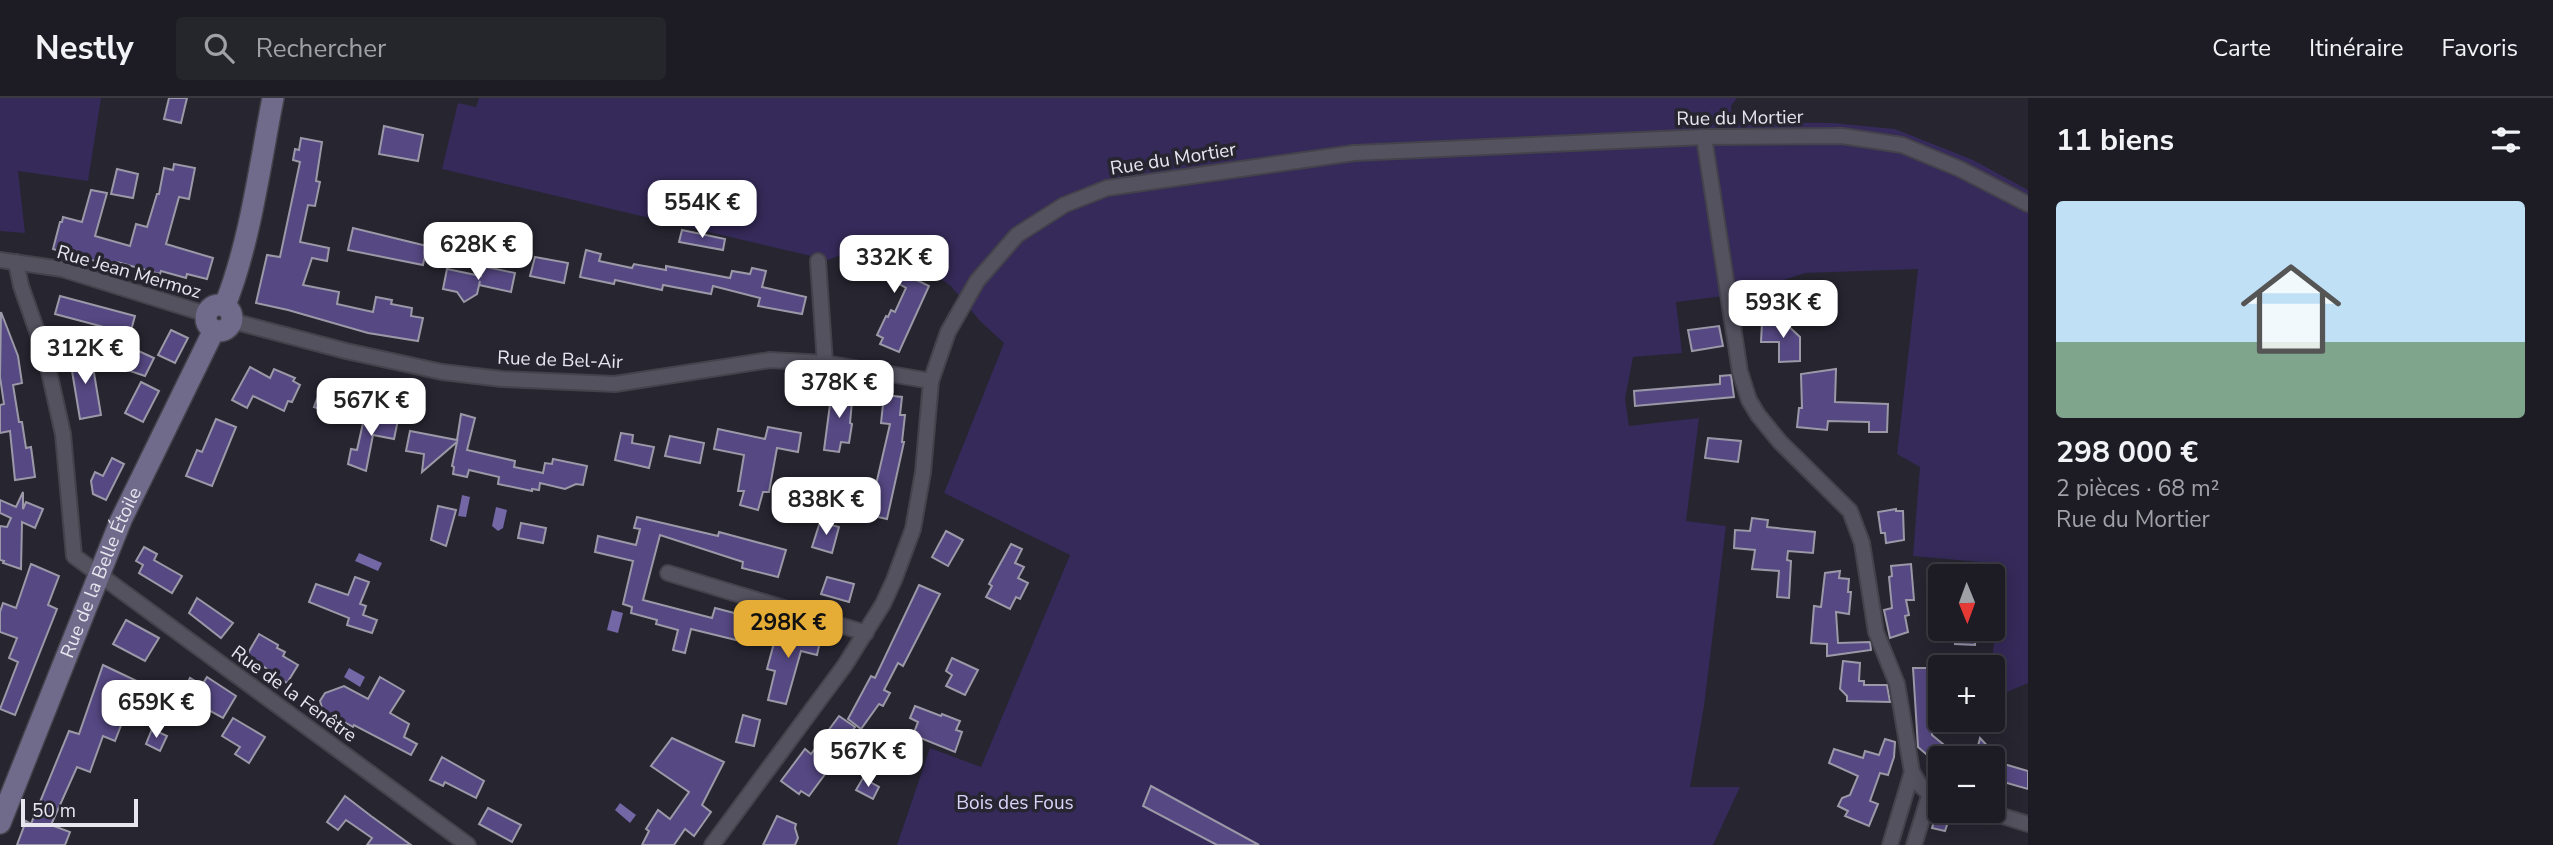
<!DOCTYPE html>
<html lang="fr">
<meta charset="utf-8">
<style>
body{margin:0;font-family:"Nunito Sans",sans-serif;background:#25252c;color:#f1f3f6;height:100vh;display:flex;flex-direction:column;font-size:26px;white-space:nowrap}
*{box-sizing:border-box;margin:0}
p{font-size:23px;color:#a0a1a6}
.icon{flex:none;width:38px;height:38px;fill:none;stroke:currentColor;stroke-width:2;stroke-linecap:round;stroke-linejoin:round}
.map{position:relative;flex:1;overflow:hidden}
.sheet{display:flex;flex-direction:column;background:#1d1c24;width:525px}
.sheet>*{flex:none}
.needle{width:46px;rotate:179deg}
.fabs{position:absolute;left:1928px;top:466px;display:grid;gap:14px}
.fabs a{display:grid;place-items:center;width:77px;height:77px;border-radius:7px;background:#1d1c24;box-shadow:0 4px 18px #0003,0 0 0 2px #3b3a41;font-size:35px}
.scale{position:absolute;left:21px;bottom:18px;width:117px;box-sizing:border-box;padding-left:7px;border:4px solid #e7e6ee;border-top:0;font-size:19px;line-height:24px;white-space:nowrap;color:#e7e6ee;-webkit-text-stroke:5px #272530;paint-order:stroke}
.price{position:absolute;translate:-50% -60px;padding:0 16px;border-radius:14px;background:#fff;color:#222;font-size:23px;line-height:46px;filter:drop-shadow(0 2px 4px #0008)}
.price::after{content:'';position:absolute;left:50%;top:42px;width:21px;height:16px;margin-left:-10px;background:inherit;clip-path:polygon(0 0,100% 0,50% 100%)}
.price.current{background:#e5ad35;color:#111}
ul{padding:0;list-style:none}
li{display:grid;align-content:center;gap:14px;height:371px;padding:0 28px}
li+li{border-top:2px solid #3b3a41}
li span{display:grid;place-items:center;height:217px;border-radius:7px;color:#555}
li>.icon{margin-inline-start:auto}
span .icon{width:126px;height:126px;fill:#fffc;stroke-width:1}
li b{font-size:30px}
h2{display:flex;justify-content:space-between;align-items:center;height:84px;padding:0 28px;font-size:30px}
header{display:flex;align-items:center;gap:42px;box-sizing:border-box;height:98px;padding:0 35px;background:#1d1c24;border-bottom:2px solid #3b3a41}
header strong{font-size:33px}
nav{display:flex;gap:38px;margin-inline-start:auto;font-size:24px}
.search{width:490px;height:63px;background:#25252c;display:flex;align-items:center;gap:18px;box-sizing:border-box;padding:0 24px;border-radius:7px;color:#a0a1a6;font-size:26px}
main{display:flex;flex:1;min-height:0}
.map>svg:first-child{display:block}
.green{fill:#352a59}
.water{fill:#7367a6}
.building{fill:#554883;stroke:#9b99a7;stroke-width:2}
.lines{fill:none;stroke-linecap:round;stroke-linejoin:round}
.street-casing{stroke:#44424b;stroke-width:18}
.secondary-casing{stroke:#44424b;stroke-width:24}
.street{stroke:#54525f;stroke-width:14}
.secondary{stroke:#706a8b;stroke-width:21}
.labels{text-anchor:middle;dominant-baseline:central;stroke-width:7;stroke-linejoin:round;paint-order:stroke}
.street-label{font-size:19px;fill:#e7e6ee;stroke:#272530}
.park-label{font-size:19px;fill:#d8d3f8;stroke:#272530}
</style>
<header>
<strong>Nestly</strong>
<div class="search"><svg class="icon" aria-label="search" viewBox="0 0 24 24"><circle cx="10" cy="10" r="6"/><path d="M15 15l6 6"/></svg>Rechercher</div>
<nav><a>Carte</a><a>Itinéraire</a><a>Favoris</a></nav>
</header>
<main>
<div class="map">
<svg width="2028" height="747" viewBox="0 0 2028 747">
<rect width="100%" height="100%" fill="#272530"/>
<g class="green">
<path d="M0 0H101L88 83 18 73 25 135 0 133Z"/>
<path d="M479 0H1737L1731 8 1732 24 1832 25 1895 31 1973 62 2028 92V585L1993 600V569H1991L2004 466 1913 458 1920 369 1897 356 1918 171 1805 175 1740 196 1676 204 1682 255 1633 259 1625 301 1629 328 1699 320 1686 423 1726 428 1704 608 1690 689H1740L1713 747H897L930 650 981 669 1070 457 944 395 1004 245 980 223 950 187 876 144 828 162 442 71 458 5 476 9Z"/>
</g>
<g class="water">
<path d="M462 397 470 399 466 419 458 418Z"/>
<path d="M496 409 507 412 503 430 498 433 492 428Z"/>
<path d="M359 455 382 465 378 473 355 463Z"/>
<path d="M612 512 623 515 618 535 607 532Z"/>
<path d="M349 570 365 579 360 589 344 579Z"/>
<path d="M620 705 636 717 630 725 615 712Z"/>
</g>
<g class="building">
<path d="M169 0H187L181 25 164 21Z"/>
<path d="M384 28 423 37 418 63 379 56Z"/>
<path d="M301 40 322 44 316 83 320 84 315 108 308 107 300 144 329 150 327 163 312 160 303 187 339 194 337 206 373 214 376 199 392 202 391 206 412 210 411 218 423 220 418 243 368 235 288 212 256 205 267 157 280 159 300 64 293 62 295 51 299 52Z"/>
<path d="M174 66 195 70 189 101 179 99 166 146 213 160 207 181 187 176 186 180 161 173 160 176 117 164 116 169 53 151 60 124H62L63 119 82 124 91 92 107 95 95 138 130 148 136 126 147 129 157 96H159L164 70 173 72Z"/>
<path d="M117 71 138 76 133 100 111 96Z"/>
<path d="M353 130 427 148 423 167 348 152Z"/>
<path d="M682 132 725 141 723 152 679 144Z"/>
<path d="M874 148 901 163 896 172 929 188 899 254 880 246 883 240 877 237 886 218 888 219 891 212 895 214 906 190 875 172 861 178 851 160Z"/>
<path d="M586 152 601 156 599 163 632 170 634 166 666 172V168L730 180 732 173 750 176 752 170 766 173 762 189 806 199 802 216 758 208 760 200 713 188 711 196 663 187 662 192 615 182 614 186 580 179Z"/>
<path d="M535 159 568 165 564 185 530 178Z"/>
<path d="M482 168 515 175 511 194 479 187 480 183 477 196 464 204 457 194 443 191 447 171 481 178Z"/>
<path d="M60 198 135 218 130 236 55 216Z"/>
<path d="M1 214 18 258 22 285 13 287 19 324H22L26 350 31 349 35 379 15 382 10 333 0 335V307L4 306 0 279Z"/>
<path d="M1784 224 1800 239V263L1779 264V244H1761L1762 225Z"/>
<path d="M1719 228 1723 248 1692 253 1688 232Z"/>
<path d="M171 232 188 240 175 265 158 257Z"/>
<path d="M88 250 83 271 93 269 101 317 80 321 72 273H74L70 255Z"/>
<path d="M134 251 154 260 145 278 124 271Z"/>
<path d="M250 269 270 280 274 271 295 280 293 283 300 287 292 304 288 303 284 313 253 298 247 310 232 302Z"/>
<path d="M1836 271 1835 304 1888 306 1887 334H1869V324L1828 323 1827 332 1797 329 1799 310H1802L1801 276Z"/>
<path d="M1731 277 1734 299 1635 308 1634 293 1720 286V278Z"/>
<path d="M141 284 159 293 143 324 125 315Z"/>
<path d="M321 290 353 300 347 319 314 309Z"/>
<path d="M832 291 853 293 850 325 852 326 849 345 841 344 839 354 824 352Z"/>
<path d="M884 297 902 299 900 317H905L902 344H904L887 421 869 417 890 326 881 325Z"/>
<path d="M365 316 398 322 394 341 373 337 366 373 348 366 351 351 357 352Z"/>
<path d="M461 316 475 320 467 352 515 363 514 369 543 375 545 365 552 366 553 361 587 368 583 387 576 386 565 391 540 385 539 392 532 391V393L498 386 499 379 469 372 467 379 453 376 454 369 452 368 457 344 422 374 424 356 406 353 410 333 457 342Z"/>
<path d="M216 321 236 329 212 388 186 378 197 352 202 354Z"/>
<path d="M768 329 801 335 798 354 777 350 769 394H763L758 412 740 407 744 393H738L744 357 714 351 718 331 765 341Z"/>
<path d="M621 335 633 337 632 345 654 349 649 370 615 362Z"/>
<path d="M670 338 704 345 700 365 665 358Z"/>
<path d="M1708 340 1741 343 1738 364 1705 360Z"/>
<path d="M112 360 124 366 106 402 93 396 91 383 95 374 103 378Z"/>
<path d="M23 394V411L26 404 43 411 35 430 22 424 21 471 3 465 4 463 0 462V428L7 429 11 420 0 415V402L16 409Z"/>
<path d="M438 408 456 412 446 448 431 442Z"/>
<path d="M1896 411V413H1903L1904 442 1886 445 1885 435H1881L1878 414Z"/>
<path d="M637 419 718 438 719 434 786 452 778 479 742 470 743 464 660 437 643 502 712 520 715 510 742 517 736 542 691 531 685 555 673 552 678 532 656 526 657 522 631 515 632 509 623 506 633 463 595 454 598 438 636 447 640 431 634 430Z"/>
<path d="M1752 420 1768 422 1767 429 1815 434 1813 455 1788 453 1787 462 1791 463 1789 500 1777 499 1779 473 1752 471 1755 452 1734 450 1735 432 1750 433Z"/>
<path d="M820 424 839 429 832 455 812 449Z"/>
<path d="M521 425 546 430 543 445 518 440Z"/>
<path d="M946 433 963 442 948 468 932 459Z"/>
<path d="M1011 446 1022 451 1015 465 1024 469 1018 480 1028 485 1020 501 1016 499 1010 511 986 499 992 488 989 486Z"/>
<path d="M144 449 157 456 154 462 182 478 172 495 139 475 143 467 136 463Z"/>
<path d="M31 466 59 478 48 507 57 511 15 617 0 611 18 564 9 560 17 540 0 534V514L3 505 16 510Z"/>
<path d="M1911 466 1914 502H1906L1909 517 1905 518 1908 534 1890 540 1884 512 1892 510 1889 479 1892 478 1891 468Z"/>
<path d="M1840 473 1839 480 1849 481 1848 494H1851L1849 516 1836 514 1838 545 1870 544 1871 552 1827 558V546L1811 545 1814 508 1821 509 1825 475Z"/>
<path d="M355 479 369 484 360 506 366 508 363 517 377 522 372 535 347 527 349 520 309 504 316 486 348 497Z"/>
<path d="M827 479 854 486 849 504 821 496Z"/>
<path d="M919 487 940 496 903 568 898 565 884 592 890 595 883 608 879 606 861 631 848 621 871 578 875 580Z"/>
<path d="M197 500 233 525 221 540 189 515Z"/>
<path d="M126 522 159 540 145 563 113 546Z"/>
<path d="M778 530 821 539 817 557 801 553 786 606 768 602 775 573 767 571Z"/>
<path d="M1956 530H1976L1975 547 1955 546Z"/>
<path d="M259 536 278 547 277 550 285 554 283 558 298 567 287 585 247 557Z"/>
<path d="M952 560 978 572 965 597 946 588 952 577 946 573Z"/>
<path d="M1843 563 1860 565 1859 583H1864V587H1887L1890 604 1847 603V598L1840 591Z"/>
<path d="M103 567 143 586 134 601 150 608 144 620 127 612 115 643 103 638 90 674 77 669 51 727 70 734 65 747H17L26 723 31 726 69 633 79 636Z"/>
<path d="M1913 570H1930L1932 637 1960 660H1941V669L1918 649Z"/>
<path d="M207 579 236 598 223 620 181 597 190 580 202 587Z"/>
<path d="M380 579 404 593 390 615 409 626 404 639 417 646 411 657 354 627 353 629 323 613 320 603 325 595 344 588 368 601Z"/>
<path d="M915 608 941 618 942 616 960 623 956 632 962 634 955 654 913 637 918 624 910 620Z"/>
<path d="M743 617 760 622 754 648 736 644Z"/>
<path d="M839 618 855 629 842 647 845 649 809 698 801 693 799 696 781 683 805 651 811 656Z"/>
<path d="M233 620 265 639 249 665 235 656 240 649 222 638Z"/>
<path d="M152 631 167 638 160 653 146 646Z"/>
<path d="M672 640 724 664 702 707 711 714 694 738 685 731 674 747H642L649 733 646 731 658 712 670 721 689 694 651 668Z"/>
<path d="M1980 640 2004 666 2028 673V691L1993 681V660H1975Z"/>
<path d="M1885 641 1895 644 1894 659 1888 677 1880 675 1870 703 1878 706 1869 728 1845 718 1848 713 1838 708 1842 700 1850 697 1858 678 1829 665 1834 651 1863 660 1865 653 1879 657Z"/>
<path d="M442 659 484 683 476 700 445 684 443 688 430 682Z"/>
<path d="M863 680 879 689 873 701 856 692Z"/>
<path d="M1151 688 1259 747H1217L1143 708Z"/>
<path d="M345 698 371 718 411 747H367L372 740 346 722 338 732 327 724Z"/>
<path d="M488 710 521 727 512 744 479 726Z"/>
<path d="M1937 714 1950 718 1945 733 1932 730Z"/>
<path d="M777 718 796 726 795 730 798 740 795 747H763Z"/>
</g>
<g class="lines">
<defs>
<g id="street">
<path d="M1704 39 1740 274 1749 302 1758 317 1780 344 1850 413 1862 445 1876 534 1897 586 1912 674 1920 687 1932 698 1941 700"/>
<path d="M0 162 62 171 206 216"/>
<path d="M818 163 825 265"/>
<path d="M16 164 21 188 45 256 63 336 74 458 468 747"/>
<path d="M232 223 346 253 442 274 502 281 615 286 770 262 825 265 931 283"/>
<path d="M668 475 866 535"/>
<path d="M1983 712 2028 726"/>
<path d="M712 747 845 567 883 506 894 482 913 431 923 374 931 283 948 234 977 183 1017 137 1064 107 1107 90 1354 55 1704 39 1842 38 1902 47 1960 71 2028 106"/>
<path d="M1890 747 1912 674"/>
<path d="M1914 747 1930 695"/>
</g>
<g id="secondary">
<circle cx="219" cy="220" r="13"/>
<path d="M225 207C250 145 260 66 273 0"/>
<path id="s1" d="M0 725 121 422 214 232"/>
</g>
</defs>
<use href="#street" class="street-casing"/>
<use href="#secondary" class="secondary-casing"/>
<use href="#street" class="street"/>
<use href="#secondary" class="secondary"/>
</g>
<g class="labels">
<g class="street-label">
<text transform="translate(1740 20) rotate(-1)">Rue du Mortier</text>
<text transform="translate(1173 61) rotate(-9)">Rue du Mortier</text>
<text transform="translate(129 174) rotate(16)">Rue Jean Mermoz</text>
<text transform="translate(560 262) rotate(2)">Rue de Bel-Air</text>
<text stroke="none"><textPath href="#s1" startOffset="270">Rue de la Belle Étoile</textPath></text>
<text transform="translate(294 596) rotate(36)">Rue de la Fenêtre</text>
</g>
<g class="park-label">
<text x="1015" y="705">Bois des Fous</text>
</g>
</g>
</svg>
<div class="fabs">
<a><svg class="needle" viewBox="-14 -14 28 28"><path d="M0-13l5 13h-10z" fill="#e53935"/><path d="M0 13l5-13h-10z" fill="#a0a1a6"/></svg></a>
<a>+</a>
<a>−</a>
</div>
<div class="scale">50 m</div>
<b class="price" style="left:702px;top:142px">554K €</b>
<b class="price" style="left:478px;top:184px">628K €</b>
<b class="price" style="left:894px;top:197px">332K €</b>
<b class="price" style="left:1783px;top:242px">593K €</b>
<b class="price" style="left:85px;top:288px">312K €</b>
<b class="price" style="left:839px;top:322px">378K €</b>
<b class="price" style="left:371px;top:340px">567K €</b>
<b class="price" style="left:826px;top:439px">838K €</b>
<b class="price current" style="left:788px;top:562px">298K €</b>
<b class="price" style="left:156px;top:642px">659K €</b>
<b class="price" style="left:868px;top:691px">567K €</b>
</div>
<section class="sheet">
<h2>11 biens<svg class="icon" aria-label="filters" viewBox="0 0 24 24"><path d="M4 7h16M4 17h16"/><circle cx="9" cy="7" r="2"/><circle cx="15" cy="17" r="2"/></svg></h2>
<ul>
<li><span style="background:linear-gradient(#bfe0f5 65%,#7fa58c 0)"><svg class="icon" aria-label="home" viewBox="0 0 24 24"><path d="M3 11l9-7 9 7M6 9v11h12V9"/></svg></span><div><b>298 000 €</b><p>2 pièces · 68 m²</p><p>Rue du Mortier</p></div></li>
</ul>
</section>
</main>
